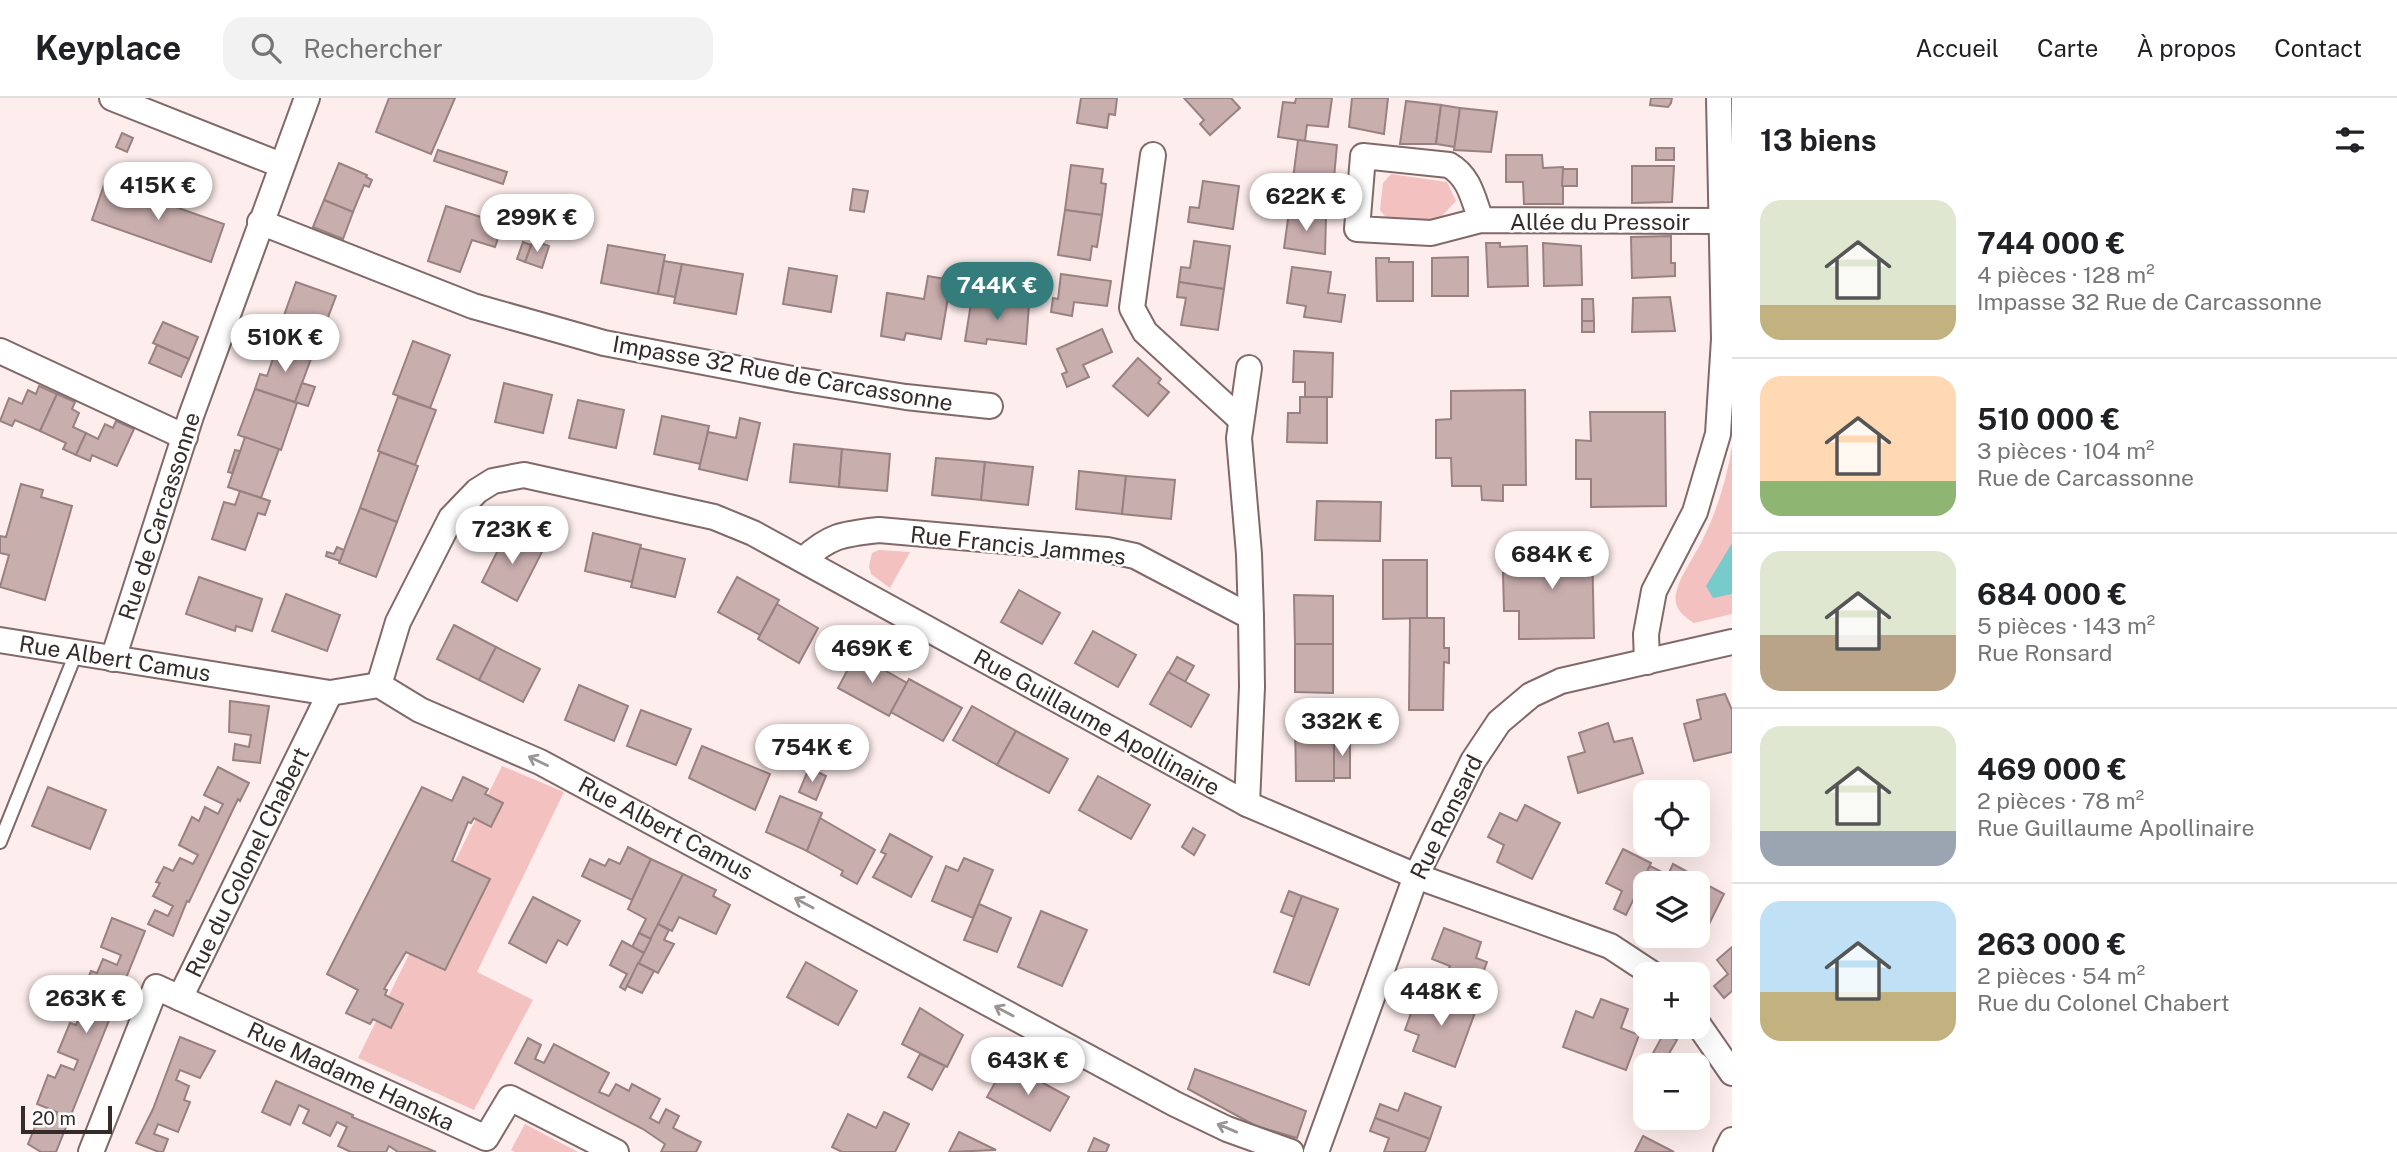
<!DOCTYPE html>
<html lang="fr">
<meta charset="utf-8">
<style>
body{margin:0;font-family:"Public Sans",sans-serif;background:#f2f2f2;color:#202124;height:100vh;display:flex;flex-direction:column;font-size:26px;white-space:nowrap}
*{box-sizing:border-box;margin:0}
p{font-size:23px;color:#757577}
.icon{flex:none;width:38px;height:38px;fill:none;stroke:currentColor;stroke-width:2;stroke-linecap:round;stroke-linejoin:round}
.map{position:relative;flex:1;overflow:hidden}
.sheet{display:flex;flex-direction:column;background:#fff;width:665px}
.sheet>*{flex:none}
.buttons{position:absolute;left:1633px;top:682px;display:grid;gap:14px}
.buttons a{display:grid;place-items:center;width:77px;height:77px;border-radius:14px;background:#fff;box-shadow:0 7px 28px #0002;font-size:35px}
.scale{position:absolute;left:21px;bottom:18px;width:91px;box-sizing:border-box;padding-left:7px;border:4px solid #352b2b;border-top:0;font-size:19px;line-height:24px;white-space:nowrap;color:#352b2b;-webkit-text-stroke:5px #fefefe;paint-order:stroke}
.price{position:absolute;translate:-50% -60px;padding:0 16px;border-radius:24px;background:#fff;color:#222;font-size:23px;line-height:46px;filter:drop-shadow(0 2px 4px #0008)}
.price::after{content:'';position:absolute;left:50%;top:42px;width:21px;height:16px;margin-left:-10px;background:inherit;clip-path:polygon(0 0,100% 0,50% 100%)}
.price.active{background:#347d7c;color:#fff}
ul{padding:0;list-style:none}
li{display:flex;align-items:center;gap:21px;height:175px;padding:0 28px}
li+li{border-top:2px solid #e0e0e0}
li span{display:grid;place-items:center;flex:none;width:196px;height:140px;border-radius:21px;color:#555}
li>.icon{margin-inline-start:auto}
span .icon{width:84px;height:84px;fill:#fffc;stroke-width:1}
li b{font-size:30px}
h2{display:flex;justify-content:space-between;align-items:center;height:84px;padding:0 28px;font-size:30px}
header{display:flex;align-items:center;gap:42px;box-sizing:border-box;height:98px;padding:0 35px;background:#fff;border-bottom:2px solid #e0e0e0}
header strong{font-size:33px}
nav{display:flex;gap:38px;margin-inline-start:auto;font-size:24px}
.search{width:490px;height:63px;background:#f2f2f2;display:flex;align-items:center;gap:18px;box-sizing:border-box;padding:0 24px;border-radius:21px;color:#757577;font-size:26px}
main{display:flex;flex:1;min-height:0}
.map>svg:first-child{display:block}
.green{fill:#f4c1c1}
.water{fill:#77cbca}
.building{fill:#c9aeae;stroke:#9a8181;stroke-width:2}
.lines{fill:none;stroke-linecap:round;stroke-linejoin:round}
.lane-casing{stroke:#816969;stroke-width:16}
.street-casing{stroke:#816969;stroke-width:28}
.lane{stroke:#fff;stroke-width:12}
.street{stroke:#fff;stroke-width:24}
.oneway{stroke:#9a9595}
.labels{text-anchor:middle;dominant-baseline:central;stroke-width:5;stroke-linejoin:round;paint-order:stroke}
.street-label{font-size:23px;fill:#352b2b;stroke:#fefefe}
</style>
<header>
<strong>Keyplace</strong>
<div class="search"><svg class="icon" aria-label="search" viewBox="0 0 24 24"><circle cx="10" cy="10" r="6"/><path d="M15 15l6 6"/></svg>Rechercher</div>
<nav><a>Accueil</a><a>Carte</a><a>À propos</a><a>Contact</a></nav>
</header>
<main>
<div class="map">
<svg width="1732" height="1054" viewBox="0 0 1732 1054">
<rect width="100%" height="100%" fill="#fdedec"/>
<g class="green">
<path d="M1391 76 1447 84 1456 103 1438 122H1388L1380 112 1383 85Z"/>
<path d="M1732 348V516L1694 525C1683 518 1673 510 1676 495 1680 477 1695 458 1703 441 1717 412 1727 381 1732 348Z"/>
<path d="M879 452 910 454 890 490 871 476 869 468 872 455Z"/>
<path d="M502 668 564 694 477 874 533 902 474 1012 358 960Z"/>
<path d="M525 1026 578 1054H515L511 1052Z"/>
</g>
<path class="water" d="M1732 445V496L1713 500 1706 488Z"/>
<g class="building">
<path d="M389 0H455L431 56 376 34Z"/>
<path d="M1081 0H1117L1115 17 1109 16 1107 30 1077 25Z"/>
<path d="M1184 0H1231L1240 10 1210 37 1200 26 1204 22Z"/>
<path d="M1296 0H1332L1328 29 1307 27 1305 43 1278 39 1283 4 1295 5Z"/>
<path d="M1352 0H1388L1384 36 1349 29Z"/>
<path d="M1651 0H1672L1671 5 1668 9 1650 7Z"/>
<path d="M1406 3 1441 7 1436 46H1400Z"/>
<path d="M1441 7 1460 10 1455 49 1436 46Z"/>
<path d="M1460 10 1497 14 1491 54 1454 52Z"/>
<path d="M122 35 133 40 127 54 116 49Z"/>
<path d="M1298 42 1337 47 1332 101 1291 96Z"/>
<rect x="1656" y="50" width="18" height="12"/>
<path d="M438 52 507 74 503 86 434 63Z"/>
<path d="M1506 57H1542L1543 70 1563 69V106H1524L1523 84H1506Z"/>
<path d="M339 65 367 77 366 79 372 82 369 89 364 87 353 114 324 102Z"/>
<path d="M1071 67 1103 71 1101 85 1106 86 1102 117 1065 112Z"/>
<path d="M1632 68H1674L1672 104 1632 105Z"/>
<path d="M1563 71H1577V88H1562Z"/>
<path d="M1203 83 1239 88 1233 131 1188 124 1190 109 1199 110Z"/>
<path d="M105 84 224 126 211 164 92 122Z"/>
<path d="M853 91 868 93 864 114 850 112Z"/>
<path d="M324 102 353 114 343 141 313 129Z"/>
<path d="M446 108 503 126 495 149 472 142 460 174 428 163Z"/>
<path d="M1065 112 1102 117 1097 149 1092 148 1090 162 1058 157Z"/>
<path d="M1289 114 1326 119 1325 156 1284 150Z"/>
<path d="M1671 138V165H1675V178L1632 180 1631 139Z"/>
<path d="M533 142 549 148 542 170 525 164Z"/>
<path d="M1194 143 1230 148 1224 191 1179 184 1181 169 1190 170Z"/>
<path d="M523 144 531 147 525 164 517 161Z"/>
<path d="M1486 145H1500V149L1527 148 1528 188 1488 189Z"/>
<path d="M1543 145 1581 148 1582 187 1544 188Z"/>
<path d="M608 147 665 157 658 196 601 185Z"/>
<path d="M1468 159V198H1432V160Z"/>
<path d="M1376 160H1389V164H1413V203H1377Z"/>
<path d="M664 163 682 166 675 199 658 196Z"/>
<path d="M682 166 743 176 736 216 674 205Z"/>
<path d="M1292 169 1331 174 1328 195 1345 197 1341 224 1304 219 1306 208 1287 205Z"/>
<path d="M789 170 837 178 831 214 783 206Z"/>
<path d="M1061 176 1111 183 1107 208 1074 204 1072 218 1051 214 1053 200 1058 201Z"/>
<path d="M928 178 951 182 941 241 906 235 904 242 881 238 887 195 924 201Z"/>
<path d="M296 184 336 198 313 259 274 245Z"/>
<path d="M1179 184 1224 191 1218 232 1181 227 1186 200 1177 199Z"/>
<path d="M972 199 1029 207 1026 246 987 241 986 246 965 243Z"/>
<path d="M1670 199 1675 233 1632 234 1633 200Z"/>
<path d="M1582 201H1593L1594 223H1582Z"/>
<rect x="1582" y="223" width="12" height="11"/>
<path d="M163 224 198 239 189 261 153 245Z"/>
<path d="M1102 231 1112 254 1083 267 1089 279 1067 289 1062 276 1067 274 1057 251Z"/>
<path d="M413 243 450 257 430 310 393 296Z"/>
<path d="M278 246 312 258 295 304 255 291 260 276 267 278Z"/>
<path d="M157 247 189 261 181 279 149 265Z"/>
<path d="M1294 253 1333 255 1332 299H1305V284H1293Z"/>
<path d="M1138 260 1161 281 1158 285 1169 294 1148 318 1113 288Z"/>
<path d="M302 285 315 289 308 308 295 304Z"/>
<path d="M504 285 552 297 543 335 495 324Z"/>
<path d="M39 288 57 296 40 333 15 322 12 328 0 323 9 300 22 306 28 292 36 296Z"/>
<path d="M255 291 297 305 281 352 238 337Z"/>
<path d="M1525 292 1526 387H1503V403L1482 402 1481 388H1452L1451 360H1436V322L1451 321V293Z"/>
<path d="M57 296 75 304 72 311 79 315 73 329 86 335 76 357 63 351 66 345 40 333Z"/>
<path d="M398 299 436 312 415 367 378 353Z"/>
<path d="M1300 299H1327V345L1287 344 1288 315H1300Z"/>
<path d="M578 302 624 312 616 350 569 340Z"/>
<path d="M1590 314H1665L1666 408 1591 409V381H1576V342L1591 343Z"/>
<path d="M662 318 709 328 701 366 654 356Z"/>
<path d="M740 320 760 325 747 382 699 371 708 334 736 340Z"/>
<path d="M116 323 134 331 117 368 92 357 90 363 76 357 86 335 98 341 105 326 113 330Z"/>
<path d="M245 339 279 351 261 400 228 389Z"/>
<path d="M794 346 842 351 839 389 790 384Z"/>
<path d="M842 351 890 356 887 393 839 389Z"/>
<path d="M235 352 240 353 232 375 228 374Z"/>
<path d="M380 354 418 368 397 424 360 410Z"/>
<path d="M936 360 985 364 981 402 932 397Z"/>
<path d="M985 364 1033 369 1028 407 981 402Z"/>
<path d="M1079 373 1126 378 1122 416 1076 411Z"/>
<path d="M1126 378 1175 382 1171 421 1122 416Z"/>
<path d="M21 386 43 392 41 399 72 408 45 502 0 489 9 457 0 455V438L6 439Z"/>
<path d="M240 393 270 403 265 417 258 415 245 452 212 441 224 404 235 407Z"/>
<path d="M1317 403 1381 404 1380 443 1315 442Z"/>
<path d="M360 410 397 424 376 479 339 465Z"/>
<path d="M507 434 543 452 517 503 482 484Z"/>
<path d="M593 435 641 447 632 484 585 473Z"/>
<path d="M1592 445 1594 540 1519 541V513H1504L1503 475 1519 474 1518 446Z"/>
<path d="M337 449 344 452 340 463 326 458 327 454 334 456Z"/>
<path d="M640 450 685 461 675 499 631 489Z"/>
<path d="M1383 462H1427V520L1383 521Z"/>
<path d="M199 479 262 501 252 533 236 528 235 533 186 516Z"/>
<path d="M737 479 779 502 760 537 718 514Z"/>
<path d="M1019 492 1060 515 1042 546 1001 524Z"/>
<path d="M286 496 340 517 327 553 272 533Z"/>
<path d="M1294 497 1333 498V546H1295Z"/>
<path d="M777 506 818 530 799 565 758 541Z"/>
<path d="M1410 520H1444V550H1449V565L1444 564 1443 612H1409Z"/>
<path d="M454 527 496 549 479 582 437 561Z"/>
<path d="M1093 533 1136 557 1118 589 1075 565Z"/>
<path d="M1295 546H1333V595L1295 594Z"/>
<path d="M496 549 540 571 523 604 479 582Z"/>
<path d="M856 556 907 585 889 618 838 590Z"/>
<path d="M1177 559 1194 568 1185 584 1168 575Z"/>
<path d="M1168 574 1209 597 1191 629 1150 606Z"/>
<path d="M909 581 962 610 943 643 891 614Z"/>
<path d="M579 587 628 608 614 643 565 622Z"/>
<path d="M1725 596 1732 612V654L1694 663 1684 626 1701 621 1697 602Z"/>
<path d="M230 603 269 608 260 665 233 662 235 646 249 649 251 637 229 634Z"/>
<path d="M972 608 1016 633 997 667 953 642Z"/>
<path d="M641 612 691 631 676 667 627 648Z"/>
<path d="M1295 621 1334 622V683H1296Z"/>
<path d="M1608 625 1614 644 1632 640 1643 675 1578 695 1568 659 1585 654 1579 635Z"/>
<path d="M1016 633 1068 661 1049 695 997 667Z"/>
<rect x="1334" y="641" width="16" height="39"/>
<path d="M702 648 770 676 755 712 689 680Z"/>
<path d="M218 669 249 685 240 703 238 701 189 804 187 803 173 838 148 826 155 812 168 818 173 808 153 798 160 785 156 784 164 769 173 773 180 760 193 766 198 757 179 747 192 719 199 723 205 709 218 716 223 706 204 697Z"/>
<path d="M809 670 826 678 816 702 799 694Z"/>
<path d="M1098 678 1150 707 1131 741 1079 712Z"/>
<path d="M463 679 488 691 485 696 503 705 491 729 474 720 471 725 468 724 452 763 490 781 445 872 406 854 384 891 387 892 385 897 403 906 391 930 373 921 370 926 346 915 358 892 327 876 422 689 452 703Z"/>
<path d="M48 689 106 712 90 751 32 728Z"/>
<path d="M780 698 822 715 807 753 766 734Z"/>
<path d="M1525 707 1560 725 1532 781 1497 764 1504 747 1488 739 1500 715 1517 723Z"/>
<path d="M820 720 875 752 857 786 841 777 843 773 807 753Z"/>
<path d="M1193 730 1205 737 1194 757 1182 749Z"/>
<path d="M890 736 932 759 911 799 873 779 886 756 881 754Z"/>
<path d="M628 749 651 761 632 802 582 778 590 761 605 768 609 761 620 766Z"/>
<path d="M1623 751 1651 765 1626 817 1614 811 1622 793 1606 785Z"/>
<path d="M964 760 993 772 973 820 932 803 946 768 958 773Z"/>
<path d="M651 761 683 776 651 841 639 835 646 821 628 811Z"/>
<path d="M1673 766 1695 778 1691 786H1645V796L1637 793 1650 768 1668 777Z"/>
<path d="M683 776 716 792 713 798 730 807 716 836 679 819 672 833 658 826Z"/>
<path d="M1694 780 1724 796 1707 830 1698 825V786H1691Z"/>
<path d="M1289 793 1302 798 1294 819 1281 814Z"/>
<path d="M1302 798 1338 811 1309 887 1274 874Z"/>
<path d="M533 799 580 823 567 847 558 842 546 865 509 845Z"/>
<path d="M979 806 1011 820 997 854 964 842Z"/>
<path d="M1041 813 1087 832 1062 888 1018 869Z"/>
<path d="M112 820 145 833 56 1054H41L28 1046 39 1019 53 1025 57 1014 37 1006 48 977 55 980 61 967 74 972 78 962 58 954 70 925 76 927 82 914 95 919 100 910 79 901 91 873 97 875 103 861 117 867 121 857 101 849Z"/>
<path d="M658 826 669 832 664 842 674 846 658 875 638 865Z"/>
<path d="M1444 830 1481 844 1476 860 1487 864 1477 891 1445 879 1450 868 1432 861Z"/>
<path d="M639 835 651 841 644 855 632 849Z"/>
<path d="M622 843 644 855 625 892 620 889 627 876 610 867Z"/>
<path d="M1732 849V893L1724 900 1714 888 1728 876 1717 862Z"/>
<path d="M806 864 857 893 838 927 787 899Z"/>
<path d="M638 865 654 873 642 895 627 888Z"/>
<path d="M1439 895 1477 909 1455 969 1413 953 1419 937 1405 932 1415 904 1433 911Z"/>
<path d="M1601 901 1628 911 1621 930 1639 937 1626 972 1563 949 1576 913 1593 920Z"/>
<path d="M920 910 963 937 947 969 902 946Z"/>
<path d="M1664 935 1677 942 1667 959 1682 968H1646Z"/>
<path d="M180 939 215 953 200 980 180 972 176 982 189 988 184 1002 190 1004 178 1034 158 1026 154 1036 168 1041 163 1054H159L136 1045 153 1011Z"/>
<path d="M528 940 541 947 535 961 544 965 554 946 609 975 599 994 609 998 616 986 629 993 632 986 660 1001 650 1020 659 1025 666 1011 679 1018 673 1030 701 1044 696 1054H661L665 1046 643 1031 515 965Z"/>
<path d="M920 956 945 968 932 992 908 979Z"/>
<path d="M1006 965 1069 999 1050 1033 987 999Z"/>
<path d="M1195 971 1306 1013 1297 1040 1256 1028 1188 991Z"/>
<path d="M276 983 353 1017 352 1019 436 1054H398L389 1048 386 1054H351L338 1048 347 1029 337 1024 330 1038 303 1025 309 1012 299 1007 290 1027 262 1014Z"/>
<path d="M1405 995 1441 1009 1430 1041 1375 1020 1380 1006 1398 1013Z"/>
<path d="M884 1014 909 1026 895 1054H842L832 1049 848 1016 876 1030Z"/>
<path d="M1375 1020 1430 1041 1425 1054H1384L1389 1040 1370 1033Z"/>
<path d="M959 1034 996 1052 949 1054Z"/>
<path d="M1643 1038 1674 1054H1635Z"/>
<path d="M1094 1040 1109 1047 1106 1054H1088Z"/>
</g>
<g class="lines">
<defs>
<path id="lane" d="M0 744 76 555"/>
<g id="street">
<path d="M112 0 281 67"/>
<path d="M1153 57 1132 210 1145 234 1240 321"/>
<path d="M1481 122 1431 135 1357 131 1363 58 1449 67C1470 79 1473 101 1481 122L1719 123"/>
<path d="M260 124 473 208 604 245 798 282 906 299 990 308"/>
<path d="M0 253 185 339"/>
<path d="M1249 270 1239 340 1249 456 1251 519"/>
<path d="M803 462C830 437 843 436 879 432L1107 452 1135 458 1251 519 1252 589 1247 706"/>
<path d="M0 542 330 595 379 587 420 612 540 664 1175 1006 1227 1031 1291 1054"/>
<path d="M113 561 191 318 307 0"/>
<path d="M1647 564 1646 536 1654 493 1695 414 1718 336 1724 241 1719 0"/>
<path d="M379 587 398 524 451 420 477 393 493 383 524 377 714 419 753 435 1247 706 1416 778 1610 848 1654 877"/>
<path d="M180 900 486 1040 510 1000 616 1054"/>
<path d="M1698 926 1732 975"/>
<path d="M91 1054 156 889 180 900 330 595"/>
<path d="M1316 1054 1416 778 1473 663 1499 624 1531 597 1561 583 1732 544"/>
<path d="M1726 1054 1732 1042"/>
</g>
</defs>
<use href="#lane" class="lane-casing"/>
<use href="#street" class="street-casing"/>
<use href="#lane" class="lane"/>
<use href="#street" class="street"/>
</g>
<defs><path id="oneway-shaft" d="M-6 0H5M1.5-3L5.5 0L1.5 3" fill="none" stroke-width="1.6" stroke-linecap="round" stroke-linejoin="round" transform="scale(1.75)"/></defs>
<g class="oneway">
<use href="#oneway-shaft" transform="translate(538 663) rotate(-154)"/>
<use href="#oneway-shaft" transform="translate(804 805) rotate(-152)"/>
<use href="#oneway-shaft" transform="translate(1004 913) rotate(-152)"/>
<use href="#oneway-shaft" transform="translate(1227 1030) rotate(-157)"/>
</g>
<g class="labels">
<g class="street-label">
<text x="1600" y="123">Allée du Pressoir</text>
<text transform="translate(783 275) rotate(10)">Impasse 32 Rue de Carcassonne</text>
<text transform="translate(159 418) rotate(-72)">Rue de Carcassonne</text>
<text transform="translate(1018 447) rotate(6)">Rue Francis Jammes</text>
<text transform="translate(115 560) rotate(9)">Rue Albert Camus</text>
<text transform="translate(1097 624) rotate(29)">Rue Guillaume Apollinaire</text>
<text transform="translate(1446 719) rotate(-64)">Rue Ronsard</text>
<text transform="translate(666 730) rotate(28)">Rue Albert Camus</text>
<text transform="translate(247 764) rotate(-64)">Rue du Colonel Chabert</text>
<text transform="translate(351 978) rotate(25)">Rue Madame Hanska</text>
</g>
</g>
</svg>
<div class="buttons">
<a><svg class="icon" aria-label="locate" viewBox="0 0 24 24"><circle cx="12" cy="12" r="6"/><path d="M12 2v4M12 18v4M2 12h4M18 12h4"/></svg></a>
<a><svg class="icon" aria-label="layers" viewBox="0 0 24 24"><path d="M12 4l9 5-9 5-9-5zM3 14l9 5 9-5"/></svg></a>
<a>+</a>
<a>−</a>
</div>
<div class="scale">20 m</div>
<b class="price" style="left:158px;top:124px">415K €</b>
<b class="price" style="left:1306px;top:135px">622K €</b>
<b class="price" style="left:537px;top:156px">299K €</b>
<b class="price active" style="left:997px;top:224px">744K €</b>
<b class="price" style="left:285px;top:276px">510K €</b>
<b class="price" style="left:512px;top:468px">723K €</b>
<b class="price" style="left:1552px;top:493px">684K €</b>
<b class="price" style="left:872px;top:587px">469K €</b>
<b class="price" style="left:1342px;top:660px">332K €</b>
<b class="price" style="left:812px;top:686px">754K €</b>
<b class="price" style="left:1441px;top:930px">448K €</b>
<b class="price" style="left:86px;top:937px">263K €</b>
<b class="price" style="left:1028px;top:999px">643K €</b>
</div>
<section class="sheet">
<h2>13 biens<svg class="icon" aria-label="filters" viewBox="0 0 24 24"><path d="M4 7h16M4 17h16"/><circle cx="9" cy="7" r="2"/><circle cx="15" cy="17" r="2"/></svg></h2>
<ul>
<li><span style="background:linear-gradient(#dfe7d0 75%,#c2b280 0)"><svg class="icon" aria-label="home" viewBox="0 0 24 24"><path d="M3 11l9-7 9 7M6 9v11h12V9"/></svg></span><div><b>744 000 €</b><p>4 pièces · 128 m²</p><p>Impasse 32 Rue de Carcassonne</p></div></li>
<li><span style="background:linear-gradient(#ffd9b3 75%,#8fb573 0)"><svg class="icon" aria-label="home" viewBox="0 0 24 24"><path d="M3 11l9-7 9 7M6 9v11h12V9"/></svg></span><div><b>510 000 €</b><p>3 pièces · 104 m²</p><p>Rue de Carcassonne</p></div></li>
<li><span style="background:linear-gradient(#dfe7d0 60%,#b9a48a 0)"><svg class="icon" aria-label="home" viewBox="0 0 24 24"><path d="M3 11l9-7 9 7M6 9v11h12V9"/></svg></span><div><b>684 000 €</b><p>5 pièces · 143 m²</p><p>Rue Ronsard</p></div></li>
<li><span style="background:linear-gradient(#dfe7d0 75%,#9aa5b1 0)"><svg class="icon" aria-label="home" viewBox="0 0 24 24"><path d="M3 11l9-7 9 7M6 9v11h12V9"/></svg></span><div><b>469 000 €</b><p>2 pièces · 78 m²</p><p>Rue Guillaume Apollinaire</p></div></li>
<li><span style="background:linear-gradient(#bfe0f5 65%,#c2b280 0)"><svg class="icon" aria-label="home" viewBox="0 0 24 24"><path d="M3 11l9-7 9 7M6 9v11h12V9"/></svg></span><div><b>263 000 €</b><p>2 pièces · 54 m²</p><p>Rue du Colonel Chabert</p></div></li>
</ul>
</section>
</main>
